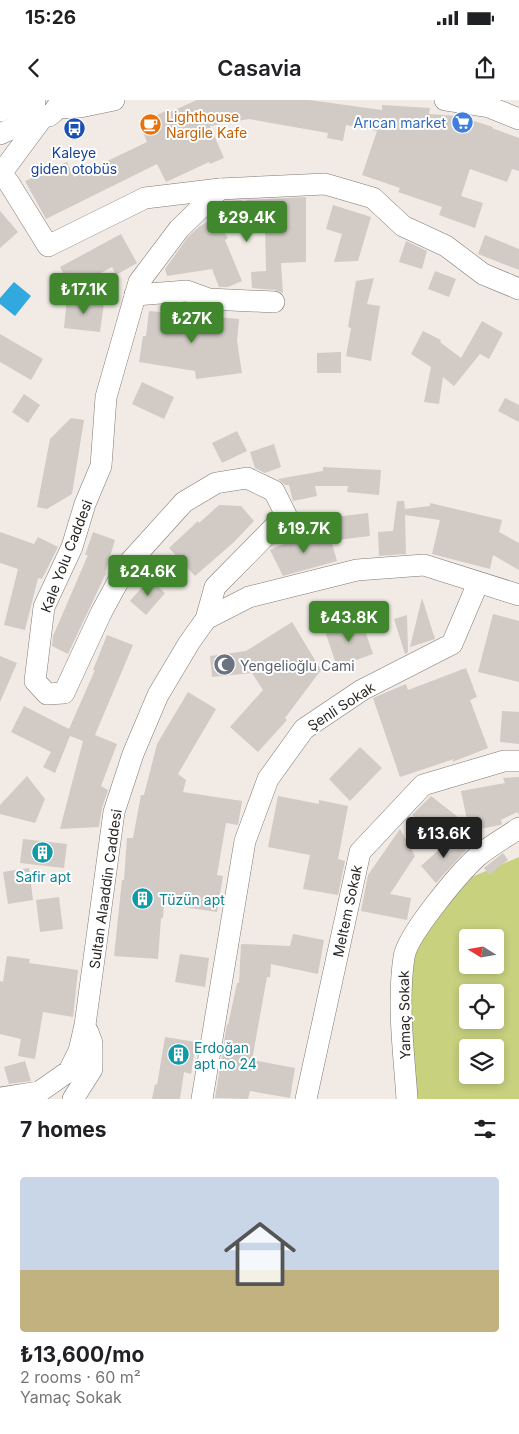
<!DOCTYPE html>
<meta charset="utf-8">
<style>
body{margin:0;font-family:Inter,sans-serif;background:#f6f6f6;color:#202124;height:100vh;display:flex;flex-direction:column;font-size:19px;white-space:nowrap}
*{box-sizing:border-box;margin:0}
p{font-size:16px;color:#757577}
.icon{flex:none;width:28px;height:28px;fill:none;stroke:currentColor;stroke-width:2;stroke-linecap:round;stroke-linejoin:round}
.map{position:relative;height:999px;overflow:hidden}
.details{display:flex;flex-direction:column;background:#fff;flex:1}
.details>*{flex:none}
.needle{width:32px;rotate:281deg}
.tools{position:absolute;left:459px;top:829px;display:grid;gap:10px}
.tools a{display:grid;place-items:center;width:45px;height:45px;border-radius:5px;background:#fff;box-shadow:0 2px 8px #0003;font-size:25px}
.price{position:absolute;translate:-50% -42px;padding:0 11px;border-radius:5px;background:#40872d;color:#fff;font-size:16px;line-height:32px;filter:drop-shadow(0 1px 2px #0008)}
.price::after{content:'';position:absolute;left:50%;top:30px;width:15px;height:11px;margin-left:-8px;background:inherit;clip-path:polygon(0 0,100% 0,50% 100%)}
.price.active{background:#222;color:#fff}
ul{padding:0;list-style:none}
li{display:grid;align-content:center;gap:10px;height:265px;padding:0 20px}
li+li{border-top:1px solid #e0e0e0}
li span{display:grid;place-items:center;height:155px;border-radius:5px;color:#555}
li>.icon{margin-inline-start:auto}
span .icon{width:90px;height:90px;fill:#fffc;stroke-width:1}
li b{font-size:21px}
h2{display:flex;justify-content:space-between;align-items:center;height:60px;padding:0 20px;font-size:21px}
.status{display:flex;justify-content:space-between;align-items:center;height:35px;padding:0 25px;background:#fff;direction:ltr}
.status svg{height:14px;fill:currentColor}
header{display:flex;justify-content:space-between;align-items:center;height:65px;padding:0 20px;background:#fff;font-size:22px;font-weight:600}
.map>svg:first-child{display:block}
.green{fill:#c7d17e;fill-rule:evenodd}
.water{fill:#31a8de}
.building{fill:#d1cac5}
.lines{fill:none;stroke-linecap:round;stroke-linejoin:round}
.minor-casing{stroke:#807975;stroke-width:22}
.minor{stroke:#fff;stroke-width:21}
.labels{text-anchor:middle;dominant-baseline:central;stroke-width:4;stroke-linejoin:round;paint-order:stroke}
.food-label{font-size:14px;fill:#c56008;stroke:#fff;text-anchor:start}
.shop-label{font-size:14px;fill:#366cbe;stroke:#fff;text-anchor:end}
.transit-label{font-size:14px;fill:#164399;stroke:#fff}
.street-label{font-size:14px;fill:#2a2725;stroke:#fff}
.worship-label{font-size:14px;fill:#5b616d;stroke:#fff;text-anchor:start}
.culture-label{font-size:14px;fill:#0d838f;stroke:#fff;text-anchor:start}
</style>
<div class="status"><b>15:26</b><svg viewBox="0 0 49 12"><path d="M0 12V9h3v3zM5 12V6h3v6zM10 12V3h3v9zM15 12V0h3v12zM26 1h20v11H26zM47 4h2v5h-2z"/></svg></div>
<header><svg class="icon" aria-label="back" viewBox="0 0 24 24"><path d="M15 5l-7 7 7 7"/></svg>Casavia<svg class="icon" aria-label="share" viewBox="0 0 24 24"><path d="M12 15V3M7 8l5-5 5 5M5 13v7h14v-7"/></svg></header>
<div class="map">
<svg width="519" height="999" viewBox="0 0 519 999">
<rect width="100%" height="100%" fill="#f1eae5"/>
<path class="green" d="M519 757V999H412L408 852 460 782ZM468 838H495V865H468ZM468 892H495V920H468ZM468 948H495V975H468Z"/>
<path class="water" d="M14 182 31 196 15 216 0 204V198Z"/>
<g class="building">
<path d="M197 0H309L382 10V5L430 8 429 14 458 16 493 27 492 28 519 38V71L512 69 507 82 470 69 461 96 483 103 475 128 439 115 442 107 398 92 400 88 362 75 377 31 346 25 343 41 327 38 328 33 249 19 210 26 224 58 210 64 209 62 166 82 157 64 46 119 25 81 67 62 74 77 147 42 139 23 168 10 170 12Z"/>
<path d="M306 97V162L281 163 283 193 275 190 252 188 251 172 266 171 265 121H260V102L225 133 228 138 225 140 242 181 228 187H219L212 169 167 176 165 169 188 137 200 126 232 108 227 103 229 101 242 100 244 102 247 100Z"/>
<path d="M333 105 371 117 358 161 334 162 342 134 326 129Z"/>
<path d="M0 111 18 132 0 148Z"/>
<path d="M121 134 137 163 116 175 112 167 71 189 60 167Z"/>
<path d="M485 135 519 149V170L478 154Z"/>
<path d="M406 141 427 151 422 169 399 162Z"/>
<path d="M435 171 456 179 449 197 428 189Z"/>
<path d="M374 178 367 204 380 206 371 261 346 256 351 228 348 227 356 181Z"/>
<path d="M67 198 104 203 100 232 64 228Z"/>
<path d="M149 211 239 219 237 241 242 273 196 279 195 271 139 262 143 236H146Z"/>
<path d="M482 221 503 233 489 259 480 254 454 286 443 277 439 304 424 302 431 267 411 254 423 231 441 240 440 242 461 258Z"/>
<path d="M0 234 43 259 31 280 0 262Z"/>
<path d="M341 252V273H317V253Z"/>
<path d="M142 282 174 297 164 319 132 304Z"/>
<path d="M24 294 40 305 28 323 12 312Z"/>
<path d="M505 298 519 305V322L498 311Z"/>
<path d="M71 318 84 320 72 394 47 409 37 407 50 339Z"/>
<path d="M237 331 247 351 222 363 212 343Z"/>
<path d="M274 344 281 367 265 373 255 368 250 352Z"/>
<path d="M323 367 381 370 379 395 347 392 348 386H315L317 396 293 401 289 385H285L278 379 323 371Z"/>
<path d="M397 401H404L405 409 430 406V403L502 420 499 432 519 443V470L493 455 490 469 432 454 440 420 405 415 406 454 379 456 378 432 393 431Z"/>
<path d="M219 405 241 406 254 421 234 442 195 476 169 448 198 421 199 423Z"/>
<path d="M368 413 370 436 337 440 335 417Z"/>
<path d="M0 432 34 444 38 437 58 447 42 479 38 478 25 530 4 525 18 469 0 463Z"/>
<path d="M93 432 115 440 105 473H106L68 554 52 546 53 536 88 455H85Z"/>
<path d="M329 433 337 461 283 476 270 450 292 440 293 443Z"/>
<path d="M149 479 165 493 146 515 130 501Z"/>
<path d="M422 498 435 539 410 547Z"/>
<path d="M493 514 519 521V582L478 572Z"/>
<path d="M407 515 408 552 405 554 394 519Z"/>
<path d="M361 519 373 554 337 567 325 531Z"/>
<path d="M292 522 321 570 285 618 287 620 258 652 230 627 263 590 252 573 212 577 210 556 246 551Z"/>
<path d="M107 535 133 545 95 635 117 644 101 686 108 690 102 708 99 727 60 729 83 641 70 636 55 673 43 667 51 652 11 632 24 606 69 629 95 570H93Z"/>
<path d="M0 556 17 563 0 602Z"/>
<path d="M466 568 477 597 470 600 488 648 452 662 454 659 400 677 373 598 406 584 408 590Z"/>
<path d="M188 592 216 609 178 674 186 680 183 692 242 701 238 725 226 723 217 775 223 776 217 812 164 804 163 818H161L158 859 114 856 122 780H124L127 738H133L141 695H144L157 644Z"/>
<path d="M502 611 519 612V644L500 642Z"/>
<path d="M360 647 382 668 350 701 329 679Z"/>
<path d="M27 676 45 699 35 723 0 714V705Z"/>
<path d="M519 677V715L517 712 501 720 502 724 500 725 440 737 412 715 431 696 468 725 461 691 505 683 503 678Z"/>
<path d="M278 696 319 704V700L348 706 338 759 345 761 338 795 303 789 310 755 268 747Z"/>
<path d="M400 729 415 756 390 794 411 798 407 820 361 811 368 775Z"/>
<path d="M454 736 466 750 436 783 421 766Z"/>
<path d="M23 739 67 744 64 768 20 763Z"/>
<path d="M503 753 508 760 489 775 484 768Z"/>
<path d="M29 768 33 800 8 804 3 772Z"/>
<path d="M59 797 63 829 40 832 36 800Z"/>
<path d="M293 834 324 840 318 874 271 864 270 877H267L252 960 295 968 290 998 250 991 248 999 215 998 227 924 228 925 237 883H239L241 844 290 846Z"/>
<path d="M180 854 209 858 205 887 175 882Z"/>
<path d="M7 856 30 859 29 863 78 870 73 917 43 912 35 959 18 956 21 939 0 934V881L3 882Z"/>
<path d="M165 937 196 942 191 974 184 972 180 999H152L155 984 157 985Z"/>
<path d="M25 961 31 981 9 984 4 967Z"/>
</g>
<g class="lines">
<defs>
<g id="minor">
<path d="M35 0 34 9 39 15 49 16 54 12"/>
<path d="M445 0 489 7 519 19"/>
<path d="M56 8 80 7 114 0"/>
<path d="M0 11 31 0"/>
<path d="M0 34 18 26 36 12"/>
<path d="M1 74 9 83 48 146 145 98 220 89 325 84 373 98 403 126 446 146 483 174 519 189"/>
<path d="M0 75 43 17"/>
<path d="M135 195 187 191 209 199 274 202"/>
<path d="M206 519 249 497 357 470 424 465 519 495"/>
<path d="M0 998 39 992 69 971 79 951 85 925 114 712 133 654 158 595 189 543 206 519 215 487 286 415 274 391 247 378 216 383 184 402 127 465 101 513 64 593 47 594 35 581 44 507 72 447 85 404 101 366 106 297 139 182 179 129 220 89"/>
<path d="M73 999 92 969V943L88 932"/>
<path d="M202 999 245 741 268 679 304 629 362 590 452 544 478 483"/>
<path d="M306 999 360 752 423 685 504 661H519"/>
<path d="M407 999C404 953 397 904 404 857 407 835 460 772 478 756 490 746 506 737 519 728"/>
</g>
</defs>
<use href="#minor" class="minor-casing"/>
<use href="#minor" class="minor"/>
</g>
<defs>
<symbol id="supermarket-disc" viewBox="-11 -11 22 22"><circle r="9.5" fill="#3f7fe0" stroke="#fff"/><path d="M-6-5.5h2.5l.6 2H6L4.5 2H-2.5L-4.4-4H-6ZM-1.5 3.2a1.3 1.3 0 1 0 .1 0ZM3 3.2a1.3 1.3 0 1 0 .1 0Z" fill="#fff"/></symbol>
<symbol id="cafe-disc" viewBox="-11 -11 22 22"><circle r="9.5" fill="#e8710a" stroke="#fff"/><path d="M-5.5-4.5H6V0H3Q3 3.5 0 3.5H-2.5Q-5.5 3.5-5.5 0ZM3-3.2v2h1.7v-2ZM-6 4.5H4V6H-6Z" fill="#fff"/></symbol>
<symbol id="bus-disc" viewBox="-11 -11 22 22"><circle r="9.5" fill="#1a4fb4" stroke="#fff"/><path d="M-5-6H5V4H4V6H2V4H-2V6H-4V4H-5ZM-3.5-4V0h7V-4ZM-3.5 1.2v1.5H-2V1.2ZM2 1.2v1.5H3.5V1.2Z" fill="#fff"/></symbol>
<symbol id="mosque-disc" viewBox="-11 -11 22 22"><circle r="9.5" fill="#6b7280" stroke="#fff"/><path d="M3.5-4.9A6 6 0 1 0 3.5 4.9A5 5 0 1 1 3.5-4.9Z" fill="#fff"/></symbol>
<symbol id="building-disc" viewBox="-11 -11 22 22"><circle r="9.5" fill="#0f9aa8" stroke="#fff"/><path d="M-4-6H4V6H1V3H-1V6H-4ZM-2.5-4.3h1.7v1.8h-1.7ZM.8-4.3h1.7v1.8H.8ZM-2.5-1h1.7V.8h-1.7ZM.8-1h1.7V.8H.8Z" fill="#fff"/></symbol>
</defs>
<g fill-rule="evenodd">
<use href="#supermarket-disc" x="450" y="10" width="25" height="25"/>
<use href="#cafe-disc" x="138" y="12" width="25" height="25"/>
<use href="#bus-disc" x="62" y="16" width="25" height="25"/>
<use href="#mosque-disc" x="212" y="552" width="25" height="25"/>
<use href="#building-disc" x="30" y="740" width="25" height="25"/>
<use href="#building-disc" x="130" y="786" width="25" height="25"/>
<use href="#building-disc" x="166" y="942" width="25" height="25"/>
</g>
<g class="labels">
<g class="food-label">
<text x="166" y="16">Lighthouse<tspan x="166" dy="16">Nargile Kafe</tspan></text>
</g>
<g class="shop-label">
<text x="446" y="22">Arıcan market</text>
</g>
<g class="transit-label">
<text x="74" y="52">Kaleye<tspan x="74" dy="16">giden otobüs</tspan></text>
</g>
<g class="street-label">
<text transform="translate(66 456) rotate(-69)">Kale Yolu Caddesi</text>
<text transform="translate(341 606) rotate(-33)">Şenli Sokak</text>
<text transform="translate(105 789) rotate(-82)">Sultan Alaaddin Caddesi</text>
<text transform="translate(347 811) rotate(-78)">Meltem Sokak</text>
<text transform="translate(404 915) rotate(-91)">Yamaç Sokak</text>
</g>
<g class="worship-label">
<text x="240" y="565">Yengelioğlu Cami</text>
</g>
<g class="culture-label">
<text x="43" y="776" text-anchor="middle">Safir apt</text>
<text x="159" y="799">Tüzün apt</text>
<text x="194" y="947">Erdoğan<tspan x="194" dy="16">apt no 24</tspan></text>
</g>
</g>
</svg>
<div class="tools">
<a><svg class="needle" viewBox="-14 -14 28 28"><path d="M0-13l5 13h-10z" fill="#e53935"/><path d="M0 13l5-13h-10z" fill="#757577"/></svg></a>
<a><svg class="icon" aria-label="locate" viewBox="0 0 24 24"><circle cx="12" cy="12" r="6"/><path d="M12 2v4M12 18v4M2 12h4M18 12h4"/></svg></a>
<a><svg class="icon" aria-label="layers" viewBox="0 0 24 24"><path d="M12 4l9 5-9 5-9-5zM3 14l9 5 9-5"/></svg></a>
</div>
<b class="price" style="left:247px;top:143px">₺29.4K</b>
<b class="price" style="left:84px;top:215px">₺17.1K</b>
<b class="price" style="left:192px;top:244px">₺27K</b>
<b class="price" style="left:304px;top:454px">₺19.7K</b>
<b class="price" style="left:148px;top:497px">₺24.6K</b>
<b class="price" style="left:349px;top:543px">₺43.8K</b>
<b class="price active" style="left:444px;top:759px">₺13.6K</b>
</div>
<section class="details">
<h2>7 homes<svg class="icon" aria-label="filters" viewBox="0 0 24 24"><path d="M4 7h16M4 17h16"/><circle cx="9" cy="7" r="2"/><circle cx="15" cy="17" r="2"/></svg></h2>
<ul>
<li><span style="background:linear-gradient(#c9d6e8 60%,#c2b280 0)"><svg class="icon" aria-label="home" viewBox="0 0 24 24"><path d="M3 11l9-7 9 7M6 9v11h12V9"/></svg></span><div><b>₺13,600/mo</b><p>2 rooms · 60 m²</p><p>Yamaç Sokak</p></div></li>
</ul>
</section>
